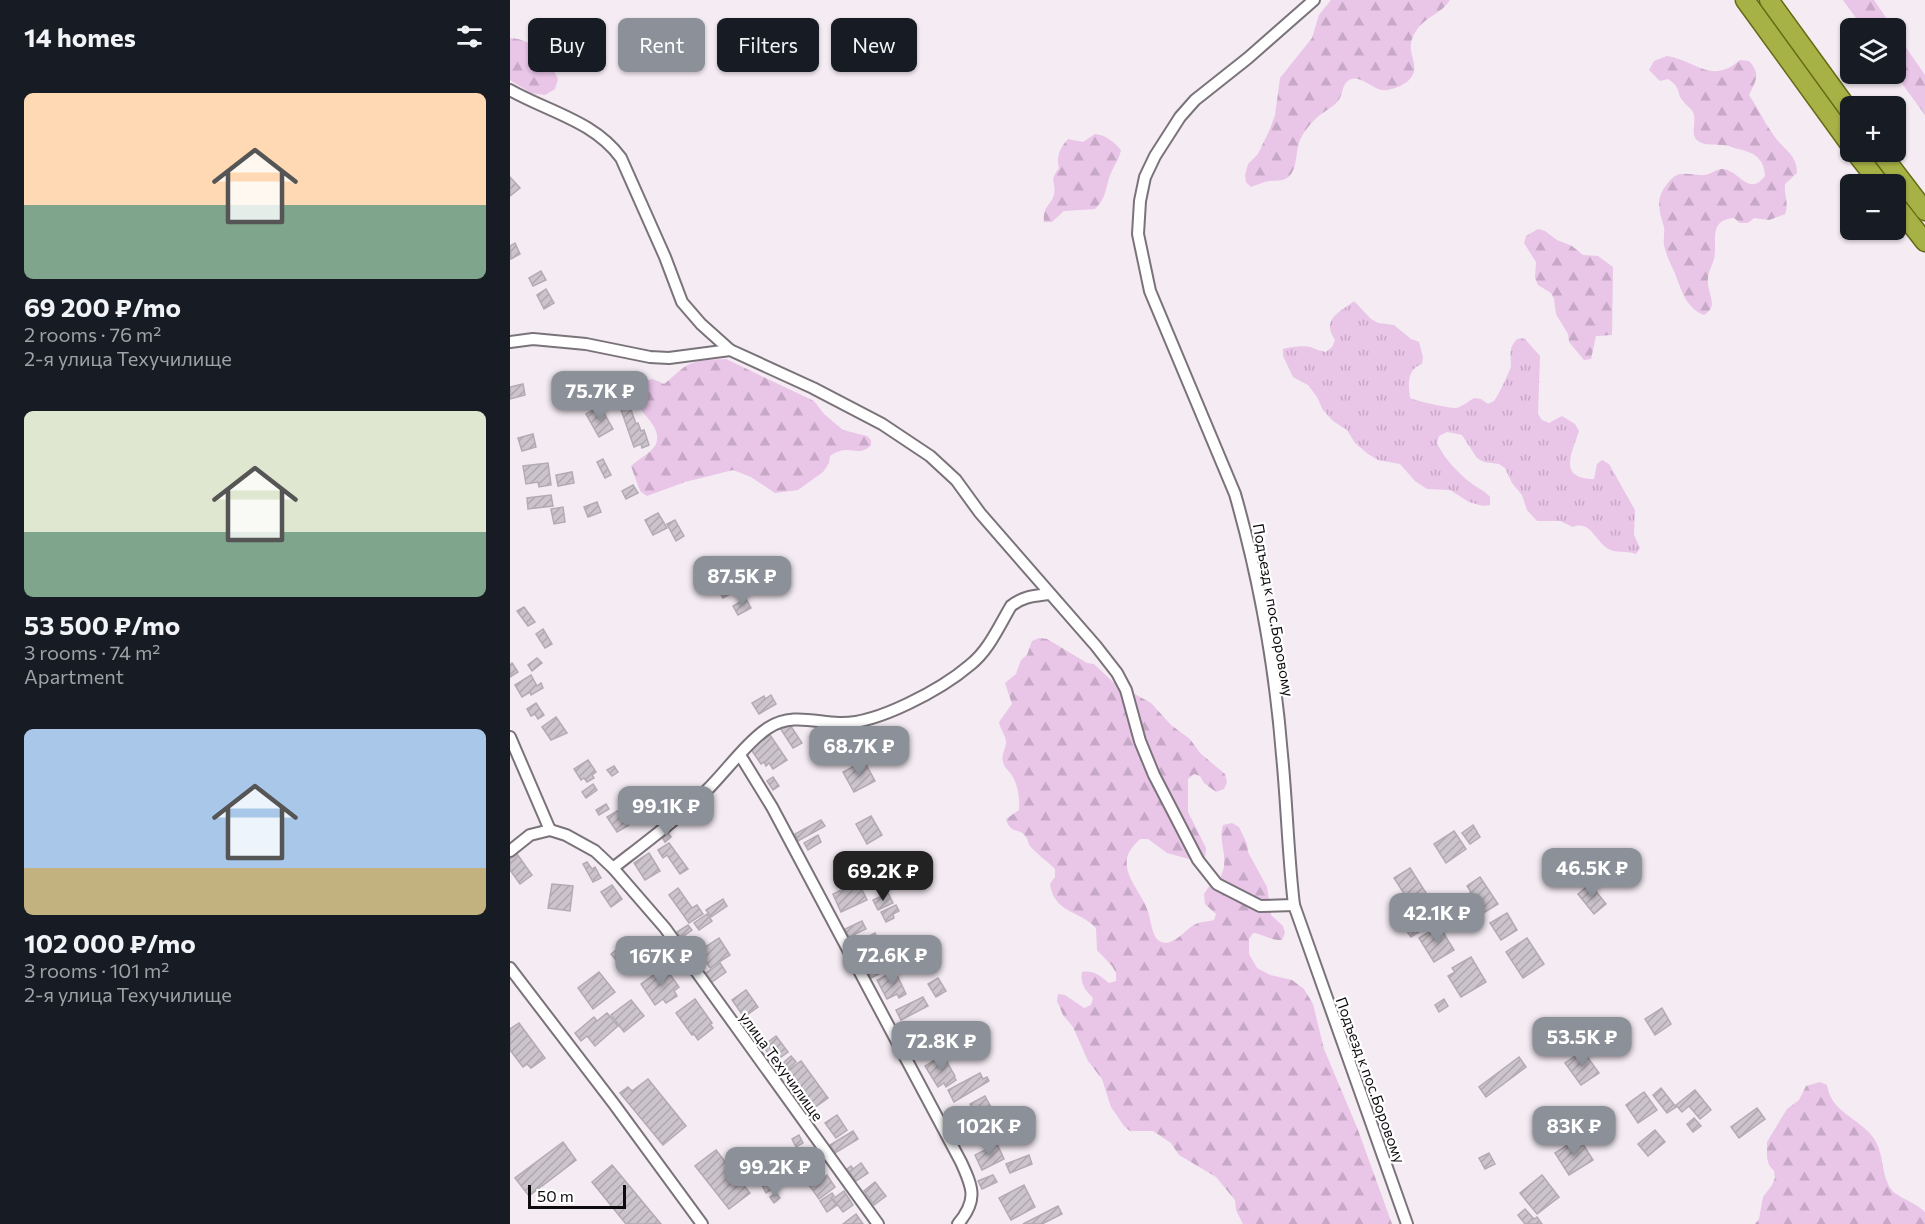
<!DOCTYPE html>
<meta charset="utf-8">
<style>
body{margin:0;font-family:Commissioner,sans-serif;background:#242831;color:#f1f3f6;height:100vh;display:flex;flex-direction:column;font-size:22px;white-space:nowrap}
*{box-sizing:border-box;margin:0}
p{font-size:20px;color:#9ea1a6}
.icon{flex:none;width:33px;height:33px;fill:none;stroke:currentColor;stroke-width:2;stroke-linecap:round;stroke-linejoin:round}
.map{position:relative;flex:1;overflow:hidden}
.side{display:flex;flex-direction:column;background:#171b24;width:510px}
.side>*{flex:none}
.top-card{position:absolute;left:18px;top:18px;width:570px;height:54px;display:flex;gap:12px}
.buttons{position:absolute;left:1330px;top:18px;display:grid;gap:12px}
.buttons a{display:grid;place-items:center;width:66px;height:66px;border-radius:9px;background:#171b24;box-shadow:0 2px 4px #0004;font-size:30px}
.scale{position:absolute;left:18px;bottom:15px;width:98px;box-sizing:border-box;padding-left:6px;border:3px solid #0e0b0e;border-top:0;font-size:16px;line-height:21px;white-space:nowrap;color:#0e0b0e;-webkit-text-stroke:4px #fff;paint-order:stroke}
.price{position:absolute;translate:-50% -51px;padding:0 14px;border-radius:12px;background:#8c9099;color:#fff;font-size:20px;line-height:39px;filter:drop-shadow(0 2px 3px #0008)}
.price::after{content:'';position:absolute;left:50%;top:36px;width:18px;height:14px;margin-left:-9px;background:inherit;clip-path:polygon(0 0,100% 0,50% 100%)}
.price.active{background:#222;color:#fff}
ul{padding:0;list-style:none}
li{display:grid;align-content:center;gap:12px;height:318px;padding:0 24px}
li span{display:grid;place-items:center;height:186px;border-radius:9px;color:#555}
li>.icon{margin-inline-start:auto}
span .icon{width:108px;height:108px;fill:#fffc;stroke-width:1}
li b{font-size:26px}
h2{display:flex;justify-content:space-between;align-items:center;height:72px;padding:0 24px;font-size:26px}
.pill{padding:0 21px;border-radius:9px;background:#171b24;box-shadow:0 2px 4px #0004;font-size:21px;line-height:54px}
.pill.active{background:#8c9099;color:#fff}
main{display:flex;flex:1;min-height:0}
.map>svg:first-child{display:block}
.grass{fill:url(#grass-tufts)}
.forest{fill:url(#forest-firs)}
.building{fill:url(#building-hatch);stroke:#b3abb3;stroke-width:1.5}
.lines{fill:none;stroke-linecap:round;stroke-linejoin:round}
.minor-casing{stroke:#7b737a;stroke-width:14}
.trunk-casing{stroke:#636b14;stroke-width:21}
.minor{stroke:#fff;stroke-width:10}
.trunk{stroke:#a7b246;stroke-width:18}
.labels{text-anchor:middle;dominant-baseline:central;stroke-width:4.5;stroke-linejoin:round;paint-order:stroke}
.street-label{font-size:15px;fill:#0e0b0e;stroke:#fff}
</style>
<main>
<section class="side">
<h2>14 homes<svg class="icon" aria-label="filters" viewBox="0 0 24 24"><path d="M4 7h16M4 17h16"/><circle cx="9" cy="7" r="2"/><circle cx="15" cy="17" r="2"/></svg></h2>
<ul>
<li><span style="background:linear-gradient(#ffd9b3 60%,#7fa58c 0)"><svg class="icon" aria-label="home" viewBox="0 0 24 24"><path d="M3 11l9-7 9 7M6 9v11h12V9"/></svg></span><div><b>69 200 ₽/mo</b><p>2 rooms · 76 m²</p><p>2-я улица Техучилище</p></div></li>
<li><span style="background:linear-gradient(#dfe7d0 65%,#7fa58c 0)"><svg class="icon" aria-label="home" viewBox="0 0 24 24"><path d="M3 11l9-7 9 7M6 9v11h12V9"/></svg></span><div><b>53 500 ₽/mo</b><p>3 rooms · 74 m²</p><p>Apartment</p></div></li>
<li><span style="background:linear-gradient(#a9c7e8 75%,#c2b280 0)"><svg class="icon" aria-label="home" viewBox="0 0 24 24"><path d="M3 11l9-7 9 7M6 9v11h12V9"/></svg></span><div><b>102 000 ₽/mo</b><p>3 rooms · 101 m²</p><p>2-я улица Техучилище</p></div></li>
</ul>
</section>
<div class="map">
<svg width="1415" height="1224" viewBox="0 0 1415 1224">
<defs>
<pattern id="grass-tufts" width="24" height="20" patternUnits="userSpaceOnUse" patternTransform="scale(1.5)"><rect width="24" height="20" fill="#e9c5e8"/><path d="M3 7l-1-3M5 7V3M7 7l1-3M15 17l-1-3M17 17v-4M19 17l1-3" fill="none" stroke="#c7a8c6"/></pattern>
<pattern id="forest-firs" width="22" height="20" patternUnits="userSpaceOnUse" patternTransform="scale(1.5)"><rect width="22" height="20" fill="#e9c5e8"/><path d="M5 1l3.5 6h-7zM16 11l3.5 6h-7z" fill="#c7a8c6"/></pattern>
<pattern id="building-hatch" width="6" height="6" patternUnits="userSpaceOnUse" patternTransform="scale(1.5)"><rect width="6" height="6" fill="#ccc4cc"/><path d="M-1 1l2-2M0 6l6-6M5 7l2-2" fill="none" stroke="#aea7ae"/></pattern>
</defs>
<rect width="100%" height="100%" fill="#f4ebf3"/>
<path class="grass" d="M844 301 861 319 868 323 884 325 901 339 909 342 913 357 912 364C897 369 898 384 900 398 905 401 943 409 947 408 953 406 959 401 964 398L971 399 978 404 984 401C987 398 1001 369 1001 366 1001 354 998 349 1007 339L1014 338 1030 356 1028 414 1032 420 1039 423 1052 416 1065 424 1069 431C1062 453 1047 479 1084 479L1087 464 1092 460 1099 464 1125 510 1124 535 1130 548 1126 554C1116 550 1105 554 1097 548 1085 540 1080 520 1063 527L1050 521H1027L1017 510 1012 495 1002 483 995 468 989 464 974 462 967 458 952 435 937 432 929 436 927 443C933 457 949 474 961 483 967 488 974 490 980 497V505L973 506 959 502 940 490 917 489 905 481 890 464 868 460 858 454 845 443 837 430 823 421 813 410 807 397 798 385 783 377 773 356V349C779 347 795 345 800 347 806 349 809 351 816 352L822 347 825 340C811 319 829 313 844 301Z"/>
<g class="forest">
<path d="M821 0H940C929 17 911 16 902 39 896 55 913 67 898 81 892 86 880 91 872 90 862 89 845 69 835 84 832 89 832 96 828 101 824 106 818 109 814 112 804 119 795 129 790 140 785 152 788 171 777 178 771 182 765 180 759 181 753 182 747 185 741 187L736 182 735 175 738 164 748 154 760 129 765 115 770 78 802 38 809 15Z"/>
<path d="M1333 0H1364L1383 28H1353Z"/>
<path d="M1386 33 1415 75V115L1385 74Z"/>
<path d="M0 38C25 39 38 59 48 79L45 89 35 95 21 93 0 80Z"/>
<path d="M1157 56C1187 61 1201 85 1230 60L1239 61C1251 74 1246 80 1239 95 1248 108 1255 124 1265 137 1274 150 1287 154 1287 173L1275 184C1274 195 1279 203 1275 214L1259 220 1244 218 1238 223H1230L1224 218C1197 220 1208 242 1204 259 1202 266 1197 274 1198 282 1198 296 1209 306 1194 315 1175 308 1171 288 1164 271 1160 263 1156 254 1154 245 1153 239 1155 233 1154 227 1149 210 1145 199 1157 184 1160 180 1163 177 1167 175 1176 172 1186 176 1195 175 1201 174 1206 169 1212 169 1229 169 1238 198 1255 176 1254 156 1242 152 1224 148 1220 146 1216 145 1211 145 1203 144 1195 146 1188 141 1180 135 1186 125 1184 115 1182 107 1177 107 1173 101 1166 93 1172 88 1158 79L1150 81 1139 70 1144 61Z"/>
<path d="M585 134C596 135 604 142 611 150 609 160 604 165 601 173 595 187 597 198 585 209L554 211 542 222H534C533 205 540 207 544 195 547 183 538 182 549 168 546 156 550 148 558 139L573 142Z"/>
<path d="M1028 229 1035 231 1047 240 1062 246 1073 255 1088 256 1103 267 1102 335 1086 336 1081 359 1074 360 1059 342 1058 334 1046 314 1044 299 1041 293 1028 285 1025 278 1026 262 1014 243 1016 236Z"/>
<path d="M216 359 304 401 314 414 333 430 357 436 361 440V445C348 459 340 442 320 456L319 463 313 472 288 490 265 493 241 477 223 470 175 482 137 496 130 491 121 466C128 459 142 453 146 444 155 419 109 408 132 381L143 379 154 384C161 379 166 373 173 368 184 359 202 360 216 359Z"/>
<path d="M529 638 537 639 577 663 584 664 603 682 641 703 661 725 680 739 690 753 715 774 717 782 714 789 706 792 694 783 690 776 684 774 678 779V812L696 848 695 858 686 861 657 853 638 839H630C625 844 619 850 617 858 614 877 631 892 637 909 641 917 641 938 651 942 664 947 675 929 686 924 692 921 698 922 704 920L706 914 695 904 694 894 700 885 707 883C723 860 707 846 713 825L722 823 729 827 737 844 738 852 757 887 761 915 773 926 775 933 772 940C761 941 754 934 743 933L739 939V954L747 968 760 975 782 980 794 989 803 1004 814 1049 848 1130 882 1224H733L726 1210 725 1200 706 1177 669 1155 661 1143 643 1131H620L614 1126 601 1107 592 1079 578 1061 563 1027 553 1015 547 1001 548 994 555 995 574 1008 581 1005 583 998C575 990 570 983 572 972 584 970 590 976 599 983L606 981V973L602 966 587 950 586 928C569 910 544 913 540 884L545 877V869C537 861 528 855 520 846 518 843 518 840 516 837 510 827 500 835 496 819L509 810C510 800 508 783 501 774 498 770 494 767 493 762 491 755 495 750 496 744 497 736 490 730 489 722L502 704 495 683 506 674 511 660 517 655 522 641Z"/>
<path d="M1310 1082 1317 1085C1321 1112 1347 1117 1362 1136 1375 1152 1370 1173 1381 1189 1386 1197 1405 1202 1415 1212V1224H1245L1249 1219 1253 1197 1262 1185 1265 1178 1264 1171 1259 1165 1257 1158V1142L1277 1109 1289 1100 1296 1086Z"/>
</g>
<g class="building">
<path d="M0 177 10 188 0 196Z"/>
<path d="M5 243 10 254 1 259 0 246Z"/>
<path d="M31 271 36 280 23 286 19 278Z"/>
<path d="M36 289 44 303 34 309 27 295Z"/>
<path d="M93 372 97 387 79 392 74 377Z"/>
<path d="M13 384 15 395 0 399V387Z"/>
<path d="M118 401 126 424 128 423 131 431 134 430 139 445 132 448 131 444 124 447 109 404Z"/>
<path d="M90 406 103 429 89 437 76 414Z"/>
<path d="M23 434 26 447 12 451 8 438Z"/>
<path d="M93 459 101 475 95 478 87 462Z"/>
<path d="M38 463 41 485 29 487 28 482 16 484 13 466Z"/>
<path d="M62 472 64 483 48 486 46 475Z"/>
<path d="M123 485 128 493 116 499 112 491Z"/>
<path d="M41 495 43 506 18 509 17 498Z"/>
<path d="M87 502 91 512 78 517 74 507Z"/>
<path d="M53 507 55 522 44 524 41 509Z"/>
<path d="M148 513 157 528 143 535 135 520Z"/>
<path d="M165 520 174 536 166 541 157 524Z"/>
<path d="M222 580 226 587 220 591 222 593 213 598 207 588Z"/>
<path d="M236 599 241 608 228 615 223 606Z"/>
<path d="M14 607 25 622 18 626 7 611Z"/>
<path d="M33 629 42 644 35 648 26 634Z"/>
<path d="M27 658 32 663 22 671 18 665Z"/>
<path d="M2 663 8 672 0 677V665Z"/>
<path d="M21 675 27 686 31 683 33 688 21 695 20 692 12 697 5 685Z"/>
<path d="M261 695 266 704 249 714 242 703 254 696 255 699Z"/>
<path d="M26 703 34 715 28 719 25 714 21 716 17 709Z"/>
<path d="M46 717 57 733 41 740 32 727Z"/>
<path d="M278 722 292 743 283 748 270 728Z"/>
<path d="M260 735 277 760 263 769 259 763 256 766 254 762 251 764 240 748Z"/>
<path d="M332 737 343 756 331 762 321 744Z"/>
<path d="M78 760 86 772 82 775 84 778 77 782 74 778 71 780 64 769Z"/>
<path d="M354 761 365 781 344 792 333 772Z"/>
<path d="M104 766 108 772 102 776 97 770Z"/>
<path d="M263 777 269 786 263 790 257 781Z"/>
<path d="M83 784 87 790 76 798 72 792Z"/>
<path d="M96 804 99 809 89 815 86 810Z"/>
<path d="M109 810 119 825 107 832 97 817Z"/>
<path d="M361 816 372 835 357 844 346 824Z"/>
<path d="M311 820 315 826 288 841 285 834Z"/>
<path d="M963 825 970 837 960 844 952 833Z"/>
<path d="M944 831 956 849 936 863 924 844Z"/>
<path d="M158 833 161 837 155 842 152 837Z"/>
<path d="M308 835 311 842 298 850 294 843Z"/>
<path d="M159 843 178 869 170 874 157 855 153 858 148 850Z"/>
<path d="M139 853 150 871 135 880 124 863Z"/>
<path d="M7 854 22 875 10 884 0 870V859Z"/>
<path d="M77 862 82 869 85 867 91 878 83 882 73 864Z"/>
<path d="M353 867 357 876 350 879 346 870Z"/>
<path d="M900 868 925 907 909 917 884 878Z"/>
<path d="M345 871 347 876 334 882 331 877Z"/>
<path d="M970 877 988 904 970 915 957 895 961 892 957 886Z"/>
<path d="M348 882 357 900 331 912 323 894Z"/>
<path d="M42 884 63 886 60 911 38 908Z"/>
<path d="M1080 884 1096 904 1084 914 1068 894Z"/>
<path d="M102 885 112 899 101 907 91 892Z"/>
<path d="M168 888 182 908 187 905 193 914 179 923 159 895Z"/>
<path d="M378 893 383 903 368 910 363 900Z"/>
<path d="M213 899 217 906 201 917 196 910Z"/>
<path d="M891 900 901 916 895 919 885 904Z"/>
<path d="M386 905 389 911 383 914 384 918 376 922 371 912Z"/>
<path d="M997 913 1007 930 991 940 980 923Z"/>
<path d="M197 914 202 921 189 930 184 923Z"/>
<path d="M352 921 356 929 339 937 335 929Z"/>
<path d="M910 921 915 928 901 937 896 930Z"/>
<path d="M178 925 182 930 171 938 167 932Z"/>
<path d="M929 926 944 950 924 962 909 938Z"/>
<path d="M365 933 367 937 370 936 372 941 369 942 372 950 353 959 346 943Z"/>
<path d="M122 938 126 942 120 947 123 949 107 961 101 954Z"/>
<path d="M209 938 220 955 200 968 189 951Z"/>
<path d="M1017 938 1034 964 1013 978 996 952Z"/>
<path d="M398 952 401 958 361 978 357 970 387 957 386 955 389 954 390 956Z"/>
<path d="M961 957 976 982 951 997 938 976 945 972 942 968Z"/>
<path d="M210 963 216 972 202 982 196 973Z"/>
<path d="M155 967 169 987 164 991 167 996 156 1003 153 999 145 1005 131 984Z"/>
<path d="M385 971 396 994 389 998 387 994 377 999 367 980Z"/>
<path d="M89 972 105 992 83 1009 68 988Z"/>
<path d="M428 978 436 991 426 997 418 984Z"/>
<path d="M236 990 248 1007 234 1017 222 1000Z"/>
<path d="M413 997 418 1006 391 1020 386 1010Z"/>
<path d="M185 999 202 1023 200 1024 203 1028 188 1040 184 1034 182 1035 166 1013Z"/>
<path d="M934 999 938 1006 929 1012 925 1005Z"/>
<path d="M121 1000 134 1016 114 1032 101 1015Z"/>
<path d="M1152 1008 1161 1024 1145 1035 1135 1019Z"/>
<path d="M97 1013 108 1026 85 1046 77 1036 71 1041 65 1033 84 1017 87 1021Z"/>
<path d="M9 1023 35 1058 21 1068 17 1064 13 1067 0 1050V1029Z"/>
<path d="M423 1023 432 1041 411 1051 402 1034Z"/>
<path d="M266 1036 278 1052 264 1062 253 1046Z"/>
<path d="M1073 1051 1089 1073 1071 1085 1055 1063Z"/>
<path d="M433 1055 445 1076 444 1077 446 1080 436 1087 434 1083 428 1087 415 1066Z"/>
<path d="M281 1056 286 1062 270 1075 266 1069Z"/>
<path d="M1009 1057 1016 1067 976 1097 969 1087Z"/>
<path d="M291 1061 318 1098 304 1108 277 1071Z"/>
<path d="M470 1073 473 1079 477 1077 479 1081 444 1102 438 1090Z"/>
<path d="M138 1079 176 1126 153 1145 110 1093 118 1087 122 1091Z"/>
<path d="M1151 1088 1166 1107 1157 1113 1143 1095Z"/>
<path d="M1185 1090 1201 1110 1190 1119 1179 1106 1172 1112 1166 1105Z"/>
<path d="M1134 1092 1147 1110 1128 1123 1116 1105Z"/>
<path d="M475 1096 484 1113 469 1121 460 1104Z"/>
<path d="M1247 1108 1255 1119 1229 1138 1221 1127Z"/>
<path d="M327 1115 337 1130 326 1138 315 1123Z"/>
<path d="M1184 1118 1191 1126 1183 1132 1177 1124Z"/>
<path d="M1080 1119 1091 1134 1084 1139 1073 1124Z"/>
<path d="M1145 1130 1155 1142 1138 1156 1128 1144Z"/>
<path d="M343 1131 348 1139 325 1153 320 1145Z"/>
<path d="M289 1135 293 1143 286 1147 282 1139Z"/>
<path d="M1069 1138 1083 1160 1059 1175 1045 1153Z"/>
<path d="M53 1142 66 1160 19 1196 5 1178Z"/>
<path d="M487 1144 494 1159 472 1170 465 1155Z"/>
<path d="M206 1150 240 1193 219 1209 185 1166Z"/>
<path d="M979 1153 985 1164 975 1169 969 1158Z"/>
<path d="M304 1154 313 1167 306 1172 312 1179 317 1175 325 1187 309 1199 286 1167Z"/>
<path d="M519 1155 522 1164 500 1173 496 1164Z"/>
<path d="M351 1163 358 1173 346 1181 337 1169 341 1166 343 1169Z"/>
<path d="M102 1165 151 1224H116L82 1182Z"/>
<path d="M257 1174 266 1187 256 1193 252 1185 254 1184 251 1178Z"/>
<path d="M483 1175 487 1182 472 1189 468 1181Z"/>
<path d="M1032 1175 1049 1197 1027 1214 1010 1193Z"/>
<path d="M365 1182 376 1196 364 1205 354 1191Z"/>
<path d="M514 1185 525 1207 501 1220 489 1198Z"/>
<path d="M334 1191 343 1205 333 1212 323 1199Z"/>
<path d="M266 1193 270 1198 264 1203 260 1197Z"/>
<path d="M322 1193 324 1196 321 1198 327 1205 317 1212 310 1201Z"/>
<path d="M548 1206 552 1214 532 1224H513Z"/>
<path d="M1015 1209 1024 1219 1027 1217 1032 1224H1015L1008 1215Z"/>
<path d="M346 1214 353 1224H333Z"/>
</g>
<g class="lines">
<defs>
<g id="minor">
<path d="M804 0 738 58 685 100 670 117 645 156 635 177 630 201 628 234 640 291 725 494C749 578 765 667 772 755 777 805 778 855 784 905L897 1224"/>
<path d="M0 90C39 112 84 121 111 158L155 257 172 302 191 324 220 350"/>
<path d="M0 342 23 339 76 344 140 357 159 358 220 350 303 388 372 424 420 456 446 480 470 513 586 646 607 673 616 690 630 741 644 775 688 860 707 884 750 906 784 905"/>
<path d="M0 737 40 830"/>
<path d="M230 755 262 807 451 1162C463 1188 468 1200 448 1224"/>
<path d="M0 851 20 835 40 830 56 835 85 851 103 868 155 928 368 1224"/>
<path d="M103 868C135 843 169 818 198 789 215 772 239 740 258 728 281 713 304 722 329 723 366 725 432 689 460 665 479 650 489 626 501 606 513 596 525 596 539 594"/>
<path d="M0 968 104 1104 192 1224"/>
</g>
<g id="trunk">
<path d="M1235 0 1341 146"/>
<path d="M1259 0 1341 113"/>
<path d="M1345 152 1370 184"/>
<path d="M1370 152 1415 211"/>
<path d="M1386 205 1415 242"/>
</g>
</defs>
<use href="#minor" class="minor-casing"/>
<use href="#trunk" class="trunk-casing"/>
<use href="#minor" class="minor"/>
<use href="#trunk" class="trunk"/>
</g>
<g class="labels">
<g class="street-label">
<text transform="translate(764 610) rotate(80)">Подъезд к пос.Боровому</text>
<text transform="translate(272 1066) rotate(54)">улица Техучилище</text>
<text transform="translate(861 1080) rotate(70)">Подъезд к пос.Боровому</text>
</g>
</g>
</svg>
<div class="buttons">
<a><svg class="icon" aria-label="layers" viewBox="0 0 24 24"><path d="M12 4l9 5-9 5-9-5zM3 14l9 5 9-5"/></svg></a>
<a>+</a>
<a>−</a>
</div>
<div class="scale">50 m</div>
<b class="price" style="left:90px;top:422px">75.7K ₽</b>
<b class="price" style="left:232px;top:607px">87.5K ₽</b>
<b class="price" style="left:349px;top:777px">68.7K ₽</b>
<b class="price" style="left:156px;top:837px">99.1K ₽</b>
<b class="price" style="left:1082px;top:899px">46.5K ₽</b>
<b class="price active" style="left:373px;top:902px">69.2K ₽</b>
<b class="price" style="left:927px;top:944px">42.1K ₽</b>
<b class="price" style="left:382px;top:986px">72.6K ₽</b>
<b class="price" style="left:151px;top:987px">167K ₽</b>
<b class="price" style="left:1072px;top:1068px">53.5K ₽</b>
<b class="price" style="left:431px;top:1072px">72.8K ₽</b>
<b class="price" style="left:479px;top:1157px">102K ₽</b>
<b class="price" style="left:1064px;top:1157px">83K ₽</b>
<b class="price" style="left:265px;top:1198px">99.2K ₽</b>
<div class="top-card">
<a class="pill">Buy</a>
<a class="pill active">Rent</a>
<a class="pill">Filters</a>
<a class="pill">New</a>
</div>
</div>
</main>
